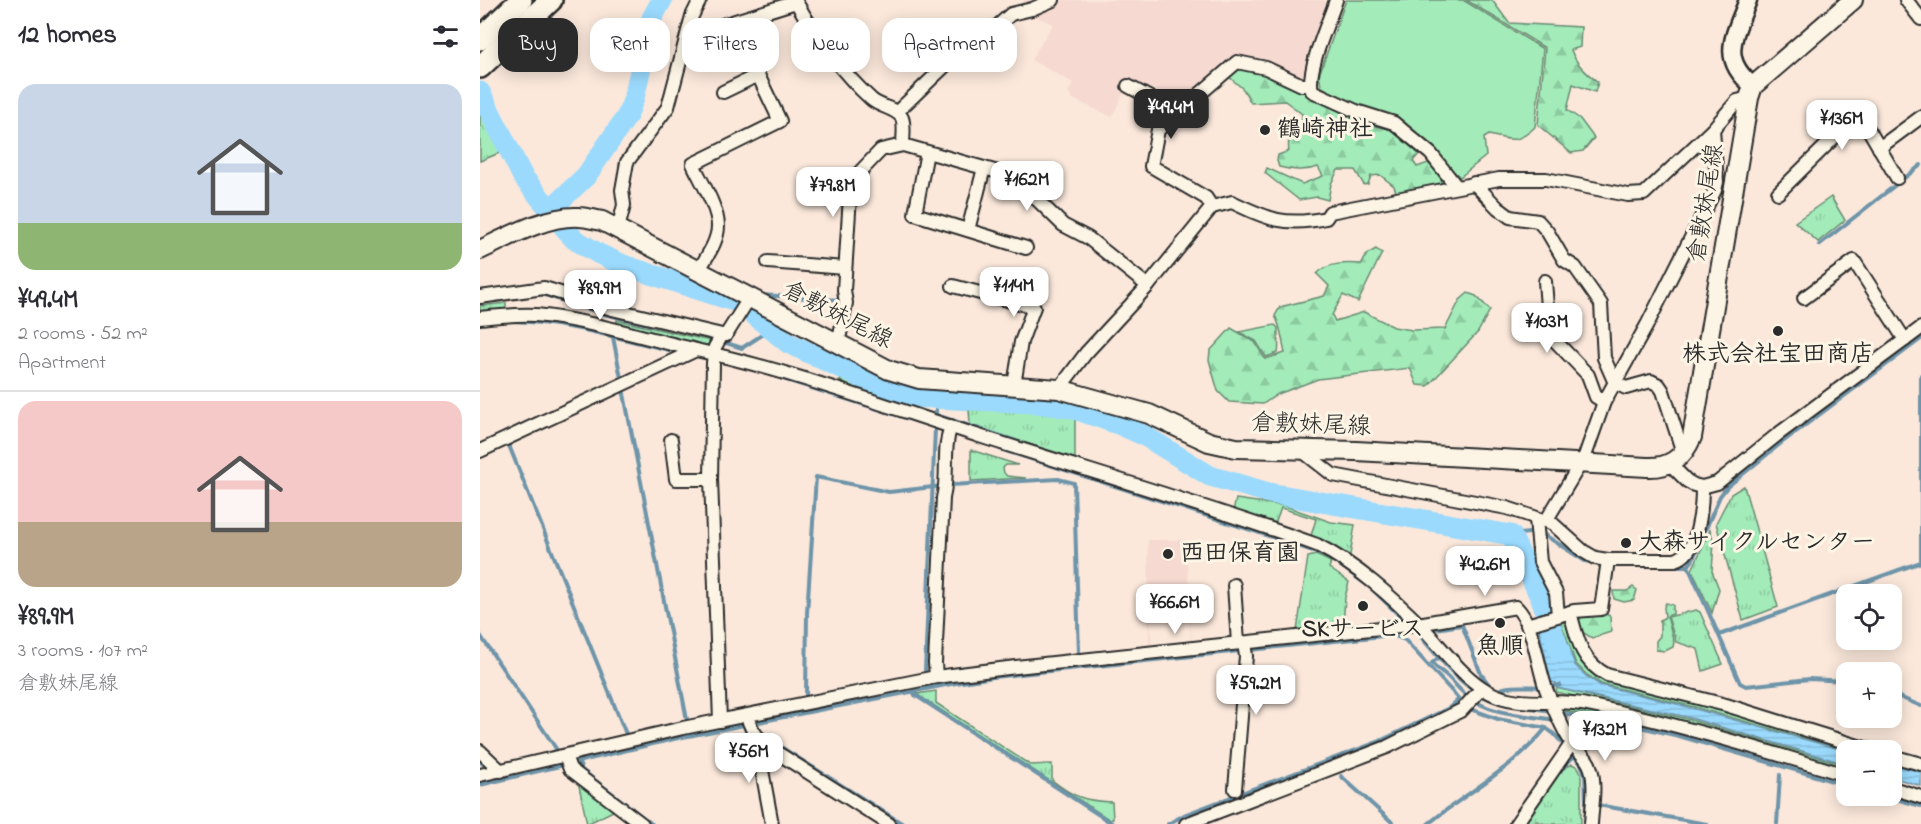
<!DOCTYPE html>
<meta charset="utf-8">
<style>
body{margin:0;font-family:"Indie Flower","Klee One",sans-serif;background:#f2f2f3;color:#2b2b33;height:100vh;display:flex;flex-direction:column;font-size:22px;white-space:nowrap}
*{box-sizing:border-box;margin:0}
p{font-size:20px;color:#7c7c81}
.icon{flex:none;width:33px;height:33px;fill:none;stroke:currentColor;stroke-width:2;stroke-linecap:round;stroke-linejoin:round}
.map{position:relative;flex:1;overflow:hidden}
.sheet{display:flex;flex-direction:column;background:#fff;width:480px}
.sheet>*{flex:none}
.top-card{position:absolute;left:18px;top:18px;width:570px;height:54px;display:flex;gap:12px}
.buttons{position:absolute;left:1356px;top:584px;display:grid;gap:12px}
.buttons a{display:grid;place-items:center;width:66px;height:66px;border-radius:12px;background:#fff;box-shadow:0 3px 15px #0003;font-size:30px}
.price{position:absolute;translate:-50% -51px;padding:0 14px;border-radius:12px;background:#fff;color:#222;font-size:20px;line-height:39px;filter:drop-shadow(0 2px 3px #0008)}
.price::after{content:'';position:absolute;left:50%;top:36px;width:18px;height:14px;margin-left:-9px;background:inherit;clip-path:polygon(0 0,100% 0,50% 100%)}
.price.current{background:#2b2b2b;color:#fff}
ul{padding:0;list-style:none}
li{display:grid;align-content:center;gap:12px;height:318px;padding:0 18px}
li+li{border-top:2px solid #e1e1e2}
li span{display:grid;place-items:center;height:186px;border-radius:18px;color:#555}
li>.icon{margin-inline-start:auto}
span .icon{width:108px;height:108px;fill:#fffc;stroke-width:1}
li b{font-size:26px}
h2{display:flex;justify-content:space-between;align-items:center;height:72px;padding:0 18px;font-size:26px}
.tag{padding:0 21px;border-radius:18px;background:#fff;box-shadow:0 3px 15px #0003;font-size:21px;line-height:54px}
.tag.current{background:#2b2b2b;color:#fff}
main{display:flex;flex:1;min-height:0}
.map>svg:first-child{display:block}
.built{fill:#f6dad1;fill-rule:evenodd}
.grass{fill:url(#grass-tufts);stroke:#678b72;stroke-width:1.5}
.forest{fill:url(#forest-firs);stroke:#678b72;stroke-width:1.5}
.pitch{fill:#a3ebb9;stroke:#678b72;stroke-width:1.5}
.water{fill:url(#water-rules);stroke:#6e94a9;stroke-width:1.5}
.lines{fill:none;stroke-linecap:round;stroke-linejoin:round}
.stream{stroke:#6e94a9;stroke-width:4}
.river{stroke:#9bdafd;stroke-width:21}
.minor-casing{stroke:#2b2b2b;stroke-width:16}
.tertiary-casing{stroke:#2b2b2b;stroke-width:21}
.secondary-casing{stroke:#2b2b2b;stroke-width:22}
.trunk-casing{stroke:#2b2b2b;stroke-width:26}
.minor{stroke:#fcf5e5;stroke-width:12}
.tertiary{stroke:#fcf5e5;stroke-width:16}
.secondary{stroke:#fcf5e5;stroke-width:18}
.trunk{stroke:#fcf5e5;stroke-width:21}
.poi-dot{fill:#2b2b2b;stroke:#fcf5e5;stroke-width:2}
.labels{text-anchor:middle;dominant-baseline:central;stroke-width:6;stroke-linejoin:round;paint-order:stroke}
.poi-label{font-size:24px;font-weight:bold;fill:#2b2b2b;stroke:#fcf5e5;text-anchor:start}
.street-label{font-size:24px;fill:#2b2b2b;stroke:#fcf5e5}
</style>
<main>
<section class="sheet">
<h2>12 homes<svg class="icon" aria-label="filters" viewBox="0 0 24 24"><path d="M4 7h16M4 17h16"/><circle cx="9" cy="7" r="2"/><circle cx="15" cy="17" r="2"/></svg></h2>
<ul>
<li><span style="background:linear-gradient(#c9d6e8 75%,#8fb573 0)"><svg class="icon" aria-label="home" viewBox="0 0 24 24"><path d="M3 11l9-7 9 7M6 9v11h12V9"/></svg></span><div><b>¥49.4M</b><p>2 rooms · 52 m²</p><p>Apartment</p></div></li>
<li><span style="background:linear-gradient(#f6c9c9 65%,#b9a48a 0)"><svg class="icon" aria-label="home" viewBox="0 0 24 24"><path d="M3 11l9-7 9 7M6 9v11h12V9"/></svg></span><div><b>¥89.9M</b><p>3 rooms · 107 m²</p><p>倉敷妹尾線</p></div></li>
</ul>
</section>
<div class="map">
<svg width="1441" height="824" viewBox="0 0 1441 824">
<defs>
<pattern id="grass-tufts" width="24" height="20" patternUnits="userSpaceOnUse" patternTransform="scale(1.5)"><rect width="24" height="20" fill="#a3ebb9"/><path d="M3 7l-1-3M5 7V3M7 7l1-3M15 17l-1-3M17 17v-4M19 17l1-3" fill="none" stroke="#8cca9f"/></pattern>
<pattern id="forest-firs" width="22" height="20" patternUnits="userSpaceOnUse" patternTransform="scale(1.5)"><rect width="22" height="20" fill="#a3ebb9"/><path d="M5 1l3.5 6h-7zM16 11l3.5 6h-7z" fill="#8cca9f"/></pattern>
<pattern id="water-rules" width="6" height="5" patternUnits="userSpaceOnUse" patternTransform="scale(1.5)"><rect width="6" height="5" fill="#9bdafd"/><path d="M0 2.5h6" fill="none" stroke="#86bbd9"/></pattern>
</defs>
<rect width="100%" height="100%" fill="#fbe8db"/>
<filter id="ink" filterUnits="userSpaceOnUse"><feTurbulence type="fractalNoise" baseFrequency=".0167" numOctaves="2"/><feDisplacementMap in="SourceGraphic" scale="12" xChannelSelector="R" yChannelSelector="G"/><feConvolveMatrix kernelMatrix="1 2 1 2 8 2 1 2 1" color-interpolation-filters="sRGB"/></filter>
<g filter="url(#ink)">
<g class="built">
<path d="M543 0H844L847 6 821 81 772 62 771 58 762 57 704 103 683 100 676 89 649 82 632 117 593 99 588 93 593 83 551 60 573 24 549 14 541 8Z"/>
<path d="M668 540H706L712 644 669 648ZM670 598H687L688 608 709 607 711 643 671 647Z"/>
</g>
<g class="grass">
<path d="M0 102 24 151 0 161Z"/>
<path d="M1351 197 1365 220 1338 242 1315 222Z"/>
<path d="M26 303V311L0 314V306Z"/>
<path d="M137 320 231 341 227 345 220 346 135 330Z"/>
<path d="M795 325 798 328C797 338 800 345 798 353L786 357 776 341 759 332Z"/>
<path d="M362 378 408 399 439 408V411L383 394 360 381Z"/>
<path d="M489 409 558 412 595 418V459L490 425Z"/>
<path d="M491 450 538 465H526L523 468 524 473 527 476 546 478 491 481Z"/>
<path d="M1264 486 1298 607 1263 620 1236 523 1251 494Z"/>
<path d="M756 499 805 506 851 522 875 525 869 561 830 539 836 519 801 508 794 527 753 511Z"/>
<path d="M1230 530 1234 542 1232 571 1239 589 1232 613 1212 570Z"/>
<path d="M836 555 851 562 849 568 869 582 865 597 863 627 817 631 828 557Z"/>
<path d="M1216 610 1220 612 1243 664 1223 671 1218 649 1196 642 1188 617Z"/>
<path d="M1083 622 1086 624C1095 650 1097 666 1122 680L1208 701 1378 750H1366L1214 707 1121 684 1107 675 1096 664 1081 623Z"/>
<path d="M1077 688 1208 719 1366 765V769L1198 720 1076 692Z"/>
<path d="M456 691V703L550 765 572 764V780C593 797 605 801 632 802L633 819 630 820 436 694Z"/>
<path d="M1084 706 1179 724 1305 762 1184 729 1083 711Z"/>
<path d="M1092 764 1098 767 1101 773V824H1065L1057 821 1045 824 1083 769Z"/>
<path d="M98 781 135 810 107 824Z"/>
</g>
<g class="forest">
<path d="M986 0H1012L1029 23 1101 27 1100 47 1091 50C1096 64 1106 73 1118 82L1115 92 1093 84 1087 110 1100 119 1114 138 1103 151 1091 153 1058 125 1065 48Z"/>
<path d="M756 66 795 75 826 92 860 107 862 115 890 125 911 129 939 154 933 161 937 167 948 163 962 178 960 186 917 195 914 186 900 175 891 176 888 184 884 185 875 170H858L851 184 848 200 837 197 819 200 785 173 787 168 822 184 843 176 838 167C824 172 813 170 799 167L797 161 798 155 809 151C807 139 811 130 821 124L822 114 805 101 771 103 763 89 748 76Z"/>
<path d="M896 249 902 253 878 302 863 295 852 315 855 321 884 312 914 327 932 330 965 329 980 300 988 293 996 296 1010 310 998 332 948 386 937 385 930 368 838 379 798 394 783 404 749 402 738 391 729 360 730 351 751 328 775 342 785 359 805 353C802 342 801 325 795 316L800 307 844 296 849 286 837 274C847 262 867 263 882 264L887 254Z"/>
<path d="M1153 587 1157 590 1154 600 1144 602 1134 599 1133 591H1147Z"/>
<path d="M1186 603 1193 605V614L1187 616 1194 642 1193 647 1185 651 1176 650V641L1180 636V620L1185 617 1184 607Z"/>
<path d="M1104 614H1126L1130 616 1131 632 1112 638 1102 632 1099 620Z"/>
</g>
<path class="pitch" d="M866 0H983L1063 49 1055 127C1037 144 1032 140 1009 135L1004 138 1006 156 980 177 909 116 860 99 841 86 839 75Z"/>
<g class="water">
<path d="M1080 624 1095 665 1106 676 1120 685 1201 705 1366 751V764L1207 717 1077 688 1076 683 1071 682 1059 629Z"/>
<path d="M1412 764 1441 772V786L1412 777Z"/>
</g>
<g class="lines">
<g class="stream">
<path d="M1339 245 1441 165"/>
<path d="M57 294 65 295 128 315 186 328"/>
<path d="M281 295 360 300"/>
<path d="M31 321C86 322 140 339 194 351"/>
<path d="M133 337 207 720"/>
<path d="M240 341 262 348 291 329"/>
<path d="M1441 375V559"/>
<path d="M297 377 439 422"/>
<path d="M456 398V415L536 441"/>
<path d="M28 443 146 734"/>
<path d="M520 449 765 528 833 551 851 559"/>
<path d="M1063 534 1105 561 1115 563"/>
<path d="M1031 535 1049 533"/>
<path d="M857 563 891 588 925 621"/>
<path d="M1131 566H1208L1212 561 1240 496 1247 487 1300 444 1441 339"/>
<path d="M1208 566 1260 683 1266 686 1329 679 1366 681"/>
<path d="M935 630C956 654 987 696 1019 702"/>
<path d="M949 630 982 625 1001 674 1013 690 1017 691C1031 682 1060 690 1080 685"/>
<path d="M0 635 77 750"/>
<path d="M1239 635 1441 562"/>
<path d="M959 657 952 663C956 668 961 671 966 675 973 681 978 689 986 695 1009 715 1046 715 1075 720"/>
<path d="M445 671 455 428"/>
<path d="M433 691 435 695 633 824"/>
<path d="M1412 694 1441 706"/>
<path d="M326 697 327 613 336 477 409 492 471 485 578 479 594 483 599 655"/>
<path d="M1044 707 1072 711"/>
<path d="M1079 713 1160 727 1199 736 1366 785"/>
<path d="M263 724 268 736 273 742"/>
<path d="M288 739 423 824"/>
<path d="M0 761 4 765"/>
<path d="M98 761 102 770 172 824"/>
<path d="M1081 769 1093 757"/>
<path d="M861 776 914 824"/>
<path d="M0 785 198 738 476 683 513 677 912 635 925 640 979 699 993 710 1018 719 1066 728 1074 734 1101 764 1105 774 1106 803 1227 824"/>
<path d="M1402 795 1441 806"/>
<path d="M688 824 706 814 900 741 969 708 979 699"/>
<path d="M948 824C987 792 1035 767 1066 728"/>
<path d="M1105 824 1106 803"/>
<path d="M1297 824 1300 775"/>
</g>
<g class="river">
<path d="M0 92 43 177 94 239 119 254 146 266 260 303 308 343 401 387 432 397 557 403 592 408 638 424 665 436 730 476 789 493 1031 535 1062 601 1080 652"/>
<path d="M69 211 106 176 147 116 154 98 172 18 182 0"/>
</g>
<defs>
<g id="minor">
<path d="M315 0C335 35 361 72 391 99 399 107 417 108 422 118 425 125 423 137 423 145"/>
<path d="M856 0C849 22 826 70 832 91L876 111 914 123 951 154 976 186"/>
<path d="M1426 0 1441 19"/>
<path d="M207 36 316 2"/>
<path d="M648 86 676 101 682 109 671 166 726 198 732 207"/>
<path d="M417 112 467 64 488 52 531 14 552 9 573 0"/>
<path d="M678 130 757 62 786 68 822 85H830"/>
<path d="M1399 148 1441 117"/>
<path d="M447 152 435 214 546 248"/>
<path d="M994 183 1018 208 1030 217 1058 221 1067 231 1084 260 1095 267 1121 304 1124 358 1135 383 1146 388 1171 381 1179 385 1183 391 1203 453"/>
<path d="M1298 193 1379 113 1417 178"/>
<path d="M138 229 144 205 142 190 147 162 188 107 212 16 220 0"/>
<path d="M488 230 504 168"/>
<path d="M288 262 365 268"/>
<path d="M219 270C226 257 238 242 238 226 238 208 221 181 213 164L300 121 278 75 243 92"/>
<path d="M1065 281 1067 307 1060 325 1108 375 1116 397 1124 402"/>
<path d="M473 286 554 307 541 342 534 385"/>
<path d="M0 297 64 288 132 309 242 335"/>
<path d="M1324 298 1374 261 1425 340"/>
<path d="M0 318C19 316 37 314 56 315 107 320 166 338 216 350"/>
<path d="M358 345 366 303 364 290 370 196 373 185 379 173 401 150 423 145 518 172 542 185 583 225 608 238 668 286"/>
<path d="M579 389 606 353 668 286 732 207 752 202C788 219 805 227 846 218L850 212 1019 179H1066L1148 195 1164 194 1233 129 1257 101 1269 98"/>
<path d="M191 440 196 479H231"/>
<path d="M821 450 853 475 1027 508 1066 521 1073 524 1103 551 1115 558 1128 560H1195C1219 554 1222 507 1222 487"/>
<path d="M0 451 216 350C312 371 406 406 499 436 612 472 726 505 837 545 877 565 912 597 944 629 964 650 983 678 1009 692 1037 708 1076 698 1107 705 1195 723 1280 749 1366 775"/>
<path d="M1191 465 1207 481 1214 485 1222 487 1237 483 1297 435 1441 328"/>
<path d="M1056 519 1060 562 1076 593 1078 615"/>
<path d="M1066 521 1105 456 1124 402 1167 325 1235 190 1237 182 1233 129"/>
<path d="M754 585 758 643"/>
<path d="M1090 612C1097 638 1101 662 1127 675L1246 705 1391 750"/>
<path d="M1047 625 1094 611 1121 609 1128 560"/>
<path d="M456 677 455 663 463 498C469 474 462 450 471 426"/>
<path d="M267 716C272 733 279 740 293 750L409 824"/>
<path d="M240 721 231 479 233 363 235 347 242 335H246L270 297"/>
<path d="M276 738 292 824"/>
<path d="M0 751 21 771"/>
<path d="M85 756 90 769 162 824"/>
<path d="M1412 756 1441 764"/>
<path d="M0 775 203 728 456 677 536 667 938 624 1036 607C1054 624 1057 665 1066 689 1073 706 1081 728 1092 743 1098 752 1108 757 1111 769 1116 785 1112 807 1111 824"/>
<path d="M1412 788 1441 797"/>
<path d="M755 789 766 656 764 643"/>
<path d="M706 824 907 747 982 710 1002 688"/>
<path d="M1036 824 1092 743"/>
</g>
<path id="tertiary" d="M1268 0C1255 35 1238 58 1273 86"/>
<path id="secondary" d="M0 250C28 237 67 215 99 217 107 217 115 220 122 221L409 370 439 379 579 389 669 414 729 442 756 448 876 451 1167 467C1190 468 1203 458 1212 437L1269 98 1273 86 1373 0"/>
<g id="trunk">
<path d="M0 39 41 0"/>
<path d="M0 67 71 0"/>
</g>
</defs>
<use href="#minor" class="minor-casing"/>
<use href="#tertiary" class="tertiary-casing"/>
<use href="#secondary" class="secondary-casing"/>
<use href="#trunk" class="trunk-casing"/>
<use href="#minor" class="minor"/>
<use href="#tertiary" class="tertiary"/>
<use href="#secondary" class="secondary"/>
<use href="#trunk" class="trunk"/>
</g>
</g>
<g class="poi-dot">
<circle cx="785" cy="130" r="6"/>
<circle cx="1298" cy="331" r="6"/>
<circle cx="1146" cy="543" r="6"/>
<circle cx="688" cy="554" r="6"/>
<circle cx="883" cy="606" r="6"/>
<circle cx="1020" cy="623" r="6"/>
</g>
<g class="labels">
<g class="poi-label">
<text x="797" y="130">鶴崎神社</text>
<text x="1298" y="355" text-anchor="middle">株式会社宝田商店</text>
<text x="1158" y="543">大森サイクルセンター</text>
<text x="700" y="554">西田保育園</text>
<text x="883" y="630" text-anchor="middle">SKサービス</text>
<text x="1020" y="647" text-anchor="middle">魚順</text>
</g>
<g class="street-label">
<text transform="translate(1227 203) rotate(-81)">倉敷妹尾線</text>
<text transform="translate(357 316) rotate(27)">倉敷妹尾線</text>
<text transform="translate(831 426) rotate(2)">倉敷妹尾線</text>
</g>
</g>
</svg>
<div class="buttons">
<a><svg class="icon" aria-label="locate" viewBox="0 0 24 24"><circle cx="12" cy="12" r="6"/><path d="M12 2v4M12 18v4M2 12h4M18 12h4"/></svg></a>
<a>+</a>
<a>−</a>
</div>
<b class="price current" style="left:691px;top:140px">¥49.4M</b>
<b class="price" style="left:1362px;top:151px">¥136M</b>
<b class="price" style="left:547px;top:212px">¥162M</b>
<b class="price" style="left:353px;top:218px">¥79.8M</b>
<b class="price" style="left:534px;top:318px">¥114M</b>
<b class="price" style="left:120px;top:321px">¥89.9M</b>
<b class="price" style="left:1067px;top:354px">¥103M</b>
<b class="price" style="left:1005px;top:597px">¥42.6M</b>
<b class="price" style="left:695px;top:635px">¥66.6M</b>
<b class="price" style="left:776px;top:716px">¥59.2M</b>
<b class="price" style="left:1125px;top:762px">¥132M</b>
<b class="price" style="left:269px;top:784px">¥56M</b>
<div class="top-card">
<a class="tag current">Buy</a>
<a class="tag">Rent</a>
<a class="tag">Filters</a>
<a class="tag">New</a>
<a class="tag">Apartment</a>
</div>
</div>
</main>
